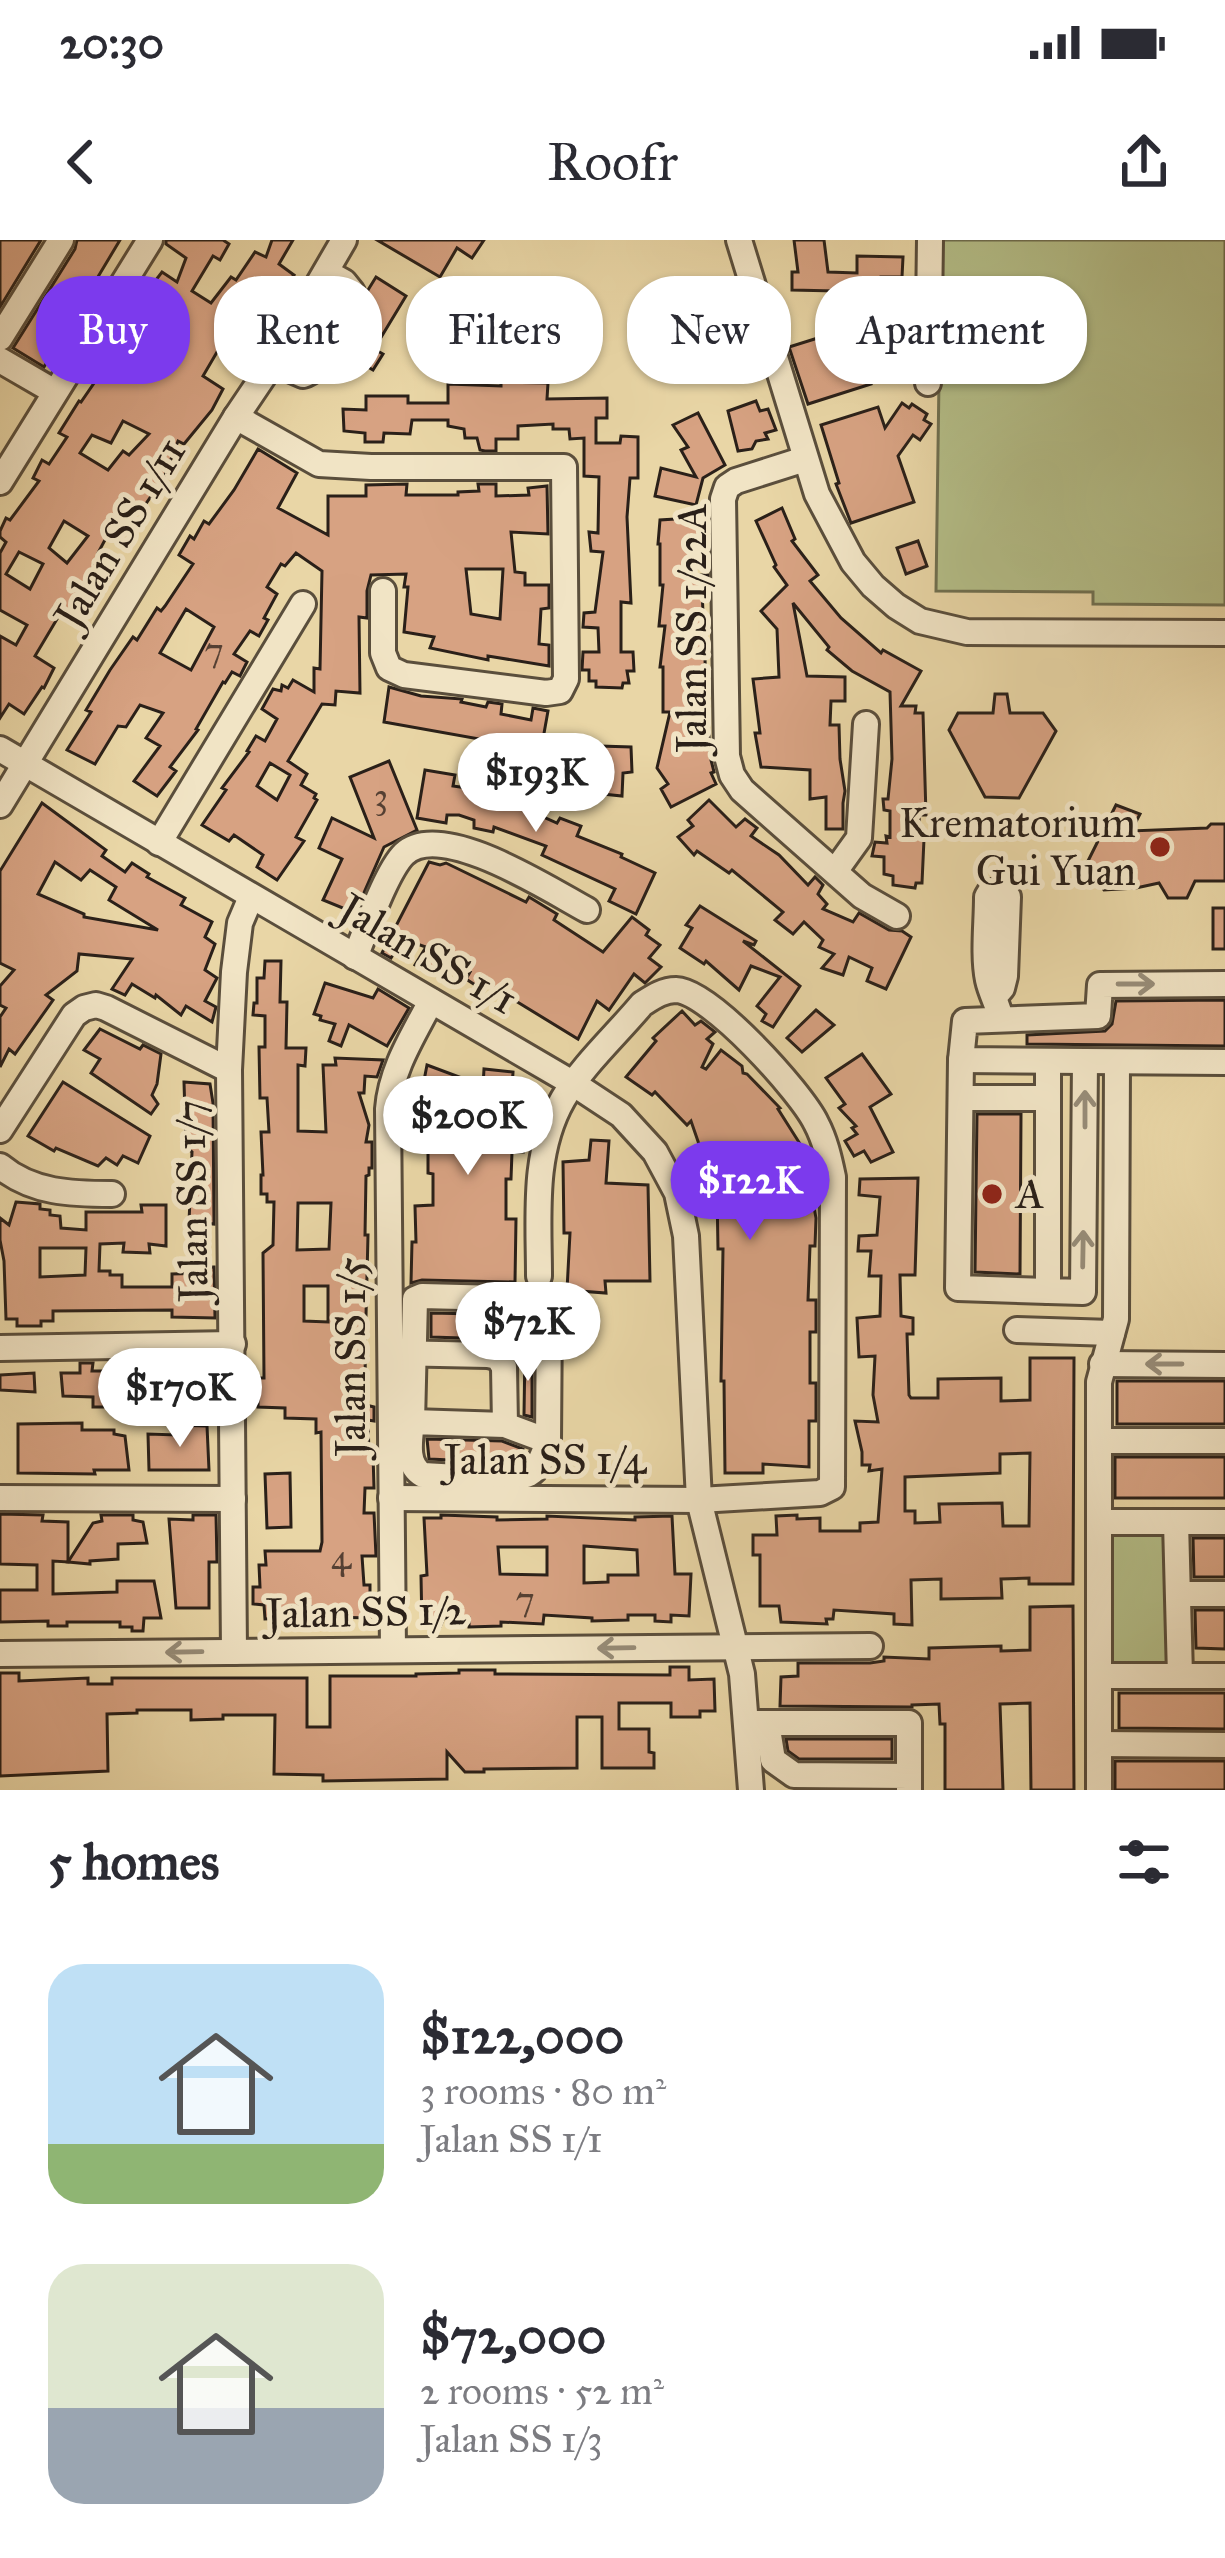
<!DOCTYPE html>
<meta charset="utf-8">
<style>
body{margin:0;font-family:"IM FELL Great Primer",serif;background:#f2f2f3;color:#2b2b33;height:100vh;display:flex;flex-direction:column;font-size:45px;white-space:nowrap}
*{box-sizing:border-box;margin:0}
p{font-size:39px;color:#7c7c81}
.icon{flex:none;width:66px;height:66px;fill:none;stroke:currentColor;stroke-width:2;stroke-linecap:round;stroke-linejoin:round}
.map{position:relative;height:1550px;overflow:hidden}
.drawer{display:flex;flex-direction:column;background:#fff;flex:1}
.drawer>*{flex:none}
.guide{position:absolute;left:36px;top:36px;width:1155px;height:108px;display:flex;gap:24px}
.price{position:absolute;translate:-50% -102px;padding:0 27px;border-radius:42px;background:#fff;color:#222;font-size:39px;line-height:78px;filter:drop-shadow(0 3px 6px #0008)}
.price::after{content:'';position:absolute;left:50%;top:72px;width:36px;height:27px;margin-left:-18px;background:inherit;clip-path:polygon(0 0,100% 0,50% 100%)}
.price.on{background:#7c3aed;color:#fff}
ul{padding:0;list-style:none}
li{display:flex;align-items:center;gap:36px;height:300px;padding:0 48px}
li span{display:grid;place-items:center;flex:none;width:336px;height:240px;border-radius:36px;color:#555}
li>.icon{margin-inline-start:auto}
span .icon{width:144px;height:144px;fill:#fffc;stroke-width:1}
li b{font-size:51px}
h2{display:flex;justify-content:space-between;align-items:center;height:144px;padding:0 48px;font-size:51px}
.chip{padding:0 42px;border-radius:48px;background:#fff;box-shadow:0 3px 9px #0004;font-size:42px;line-height:108px}
.chip.on{background:#7c3aed;color:#fff}
.status{display:flex;justify-content:space-between;align-items:center;height:84px;padding:0 60px;background:#fff;direction:ltr}
.status svg{height:33px;fill:currentColor}
header{display:flex;justify-content:space-between;align-items:center;height:156px;padding:0 48px;background:#fff;font-size:54px;font-weight:600}
.map>svg:first-child{display:block}
.green{fill:#b4be88;stroke:#6f6f50;stroke-width:3}
.building{fill:#d7a282;stroke:#2a2019;stroke-width:3;fill-rule:evenodd}
.lines{fill:none;stroke-linecap:round;stroke-linejoin:round}
.minor-casing{stroke:#5a4e3c;stroke-width:30}
.minor{stroke:#f1e4c5;stroke-width:24}
.oneway{stroke:#978c78}
.poi-dot{fill:#8f2418;stroke:#f1e4c5;stroke-width:4.5}
.labels{text-anchor:middle;dominant-baseline:central;stroke-width:10;stroke-linejoin:round;paint-order:stroke}
.number-label{font-size:36px;fill:#554033}
.street-label{font-size:42px;fill:#2a2019;stroke:#f1e4c5}
.poi-label{font-size:42px;fill:#2a2019;stroke:#f1e4c5;text-anchor:end}
</style>
<div class="status"><b>20:30</b><svg viewBox="0 0 49 12"><path d="M0 12V9h3v3zM5 12V6h3v6zM10 12V3h3v9zM15 12V0h3v12zM26 1h20v11H26zM47 4h2v5h-2z"/></svg></div>
<header><svg class="icon" aria-label="back" viewBox="0 0 24 24"><path d="M15 5l-7 7 7 7"/></svg>Roofr<svg class="icon" aria-label="share" viewBox="0 0 24 24"><path d="M12 15V3M7 8l5-5 5 5M5 13v7h14v-7"/></svg></header>
<div class="map">
<svg width="1225" height="1550" viewBox="0 0 1225 1550">
<rect width="100%" height="100%" fill="#e9d6a6"/>
<filter id="stains"><feTurbulence type="fractalNoise" baseFrequency=".00167" numOctaves="4"/><feColorMatrix values="0 0 0 0 .2 0 0 0 0 .09 0 0 0 0 .02 0 0 0 .5 -.17"/></filter>
<radialGradient id="worn" r=".72"><stop offset=".6" stop-color="#630" stop-opacity="0"/><stop offset="1" stop-color="#630" stop-opacity=".3"/></radialGradient>
<g class="green">
<path d="M941 0H1225V365L1093 364V352L936 351Z"/>
<path d="M1110 1290 1173 1291 1172 1425H1109Z"/>
</g>
<g class="building">
<path d="M0 0H41L0 67Z"/>
<path d="M77 0H120L44 127 13 108 75 9Z"/>
<path d="M166 0H223L229 4 220 20 213 16 192 51 211 63 231 37 236 40 255 12 266 17 272 0H293L279 24 294 35 271 62 275 64 265 76 257 68 234 95 243 100 233 116 220 107 203 136 223 149 212 170 184 204 178 201 164 237 141 271 138 269 125 290 114 283 98 313 101 315 87 336 102 346 97 359 89 353 74 377 63 369 35 416 54 428 44 448 42 447 24 474 9 464 0 478V396L16 405 27 385 0 370V313L6 302 0 297V291L6 278 10 280 39 241 33 238 42 220 49 224 67 197 59 193 79 161 81 162 99 136 105 139 119 116 109 109 137 61 139 62 162 32 177 42 186 18 166 4ZM123 181 149 194 129 215 123 211 108 230 80 213 92 195 111 203ZM64 281 88 296 67 323 49 308ZM19 312 43 324 30 349 6 334Z"/>
<path d="M377 0H484L472 18 457 8 440 37Z"/>
<path d="M794 0H824L828 32 857 33V16L903 17 902 37H881V52L792 50V32H798Z"/>
<path d="M376 37 406 56 374 109 383 114 373 130 346 114 361 81 368 50Z"/>
<path d="M890 75H899L898 116H871L872 80Z"/>
<path d="M853 87 871 144 808 164 789 107Z"/>
<path d="M501 142 548 143 547 159 607 158V178H596V203H620L621 196 638 197V238H630L627 277 631 363 621 362V412H633L634 431H627L629 443H623L622 448 596 447V441H589V430H582L583 412H599L598 388 583 387 584 373 595 372 603 312 591 311 589 292 598 293 599 237 584 236V198L570 199 569 189H553V184L518 186V199H496V211H485L480 210 477 198H465L464 189 448 186V180H412L410 194 384 193 383 202H365V193L344 191 343 169 366 170V156H408V163H448V144L501 146Z"/>
<path d="M756 161 760 171 768 169 776 190 765 193 768 199 756 201 752 209 738 211 728 171Z"/>
<path d="M902 163 909 168 912 164 927 174 924 180 931 184 920 200 913 195 898 216 914 262 851 283 836 244 839 243 821 185 878 167 885 188Z"/>
<path d="M698 173 725 225 703 238 696 265 655 256 661 228 696 237 681 210 688 207 673 185Z"/>
<path d="M258 209 297 233 278 268 328 295V256H366V245L407 244 406 255H458V252L479 251 478 244H496V256L529 255 528 248 547 246 548 294 511 292 515 332 525 333V345H549V368L541 369 539 404 549 405V426L488 416V420L430 408 434 397 404 392 408 347H404L406 334 371 335 367 351V378L359 377 360 453 336 451 335 465 322 464 288 521 307 534 301 545 316 554 314 558 317 560 296 597 304 601 277 640 257 627 263 615 234 595 229 601 202 585 226 550 222 548 249 512 247 511 256 496 265 501 277 479 262 469 273 449 281 451 282 445 288 448 293 440 314 452V428L320 429 322 331 296 313 285 326 281 324 267 347 277 354 264 378 268 380 259 396 250 391 234 414 247 422 240 436 232 432 225 443 223 442 196 489 198 490 170 527 176 531 157 556 134 541 160 506 146 498 163 473 140 465 126 487 118 486 95 524 67 510 91 472 86 470 110 430 133 397 137 400 157 368 161 371 165 366 193 324 179 315 190 296 194 299 204 281 209 284 234 250ZM466 329H503L500 379 471 374ZM186 369 214 387 191 430 160 413ZM270 523 290 535 277 560 257 546Z"/>
<path d="M782 268 795 299 792 301 818 335 810 341 841 378 881 413 883 410 921 431 901 466H916L915 473H923L926 575H919L920 598 924 599 922 643H916L915 648 893 645V636L884 634V617L872 616 875 602 887 603 886 596 890 597V571L884 570 883 559H888L892 519 890 452 852 431 827 410 829 407 793 363 807 436 845 437V461H831L830 485H839L840 519 845 551 843 563V589H826V557L810 559V530L761 527 755 493H760L753 439 779 437 777 389 761 371 787 345 774 327 776 325 756 281Z"/>
<path d="M707 277V304H693L695 335H708V347H702L704 401 710 516 714 532 711 533 716 544 671 567 661 549 668 544 657 528 670 472H663V427H660L665 386H659L663 345H660V304H658L660 280Z"/>
<path d="M918 301 927 326 906 334 897 308Z"/>
<path d="M389 447 421 456 462 459 461 462 486 467 488 462 502 464 501 474 531 480 533 468 548 471 541 510 384 482Z"/>
<path d="M995 454H1007L1010 473H1043L1056 491 1019 558 985 557 949 490 958 473H993Z"/>
<path d="M599 506 631 507 632 532 623 533 622 556 564 550 565 523 583 522 584 508Z"/>
<path d="M389 521 417 590 384 607 355 673 323 660 342 619 319 608 332 578 374 598 350 537Z"/>
<path d="M425 530 455 535 453 546 481 550 482 544 500 547 499 557 557 583 560 578 581 586 577 596 622 614 621 617 655 633 636 674 609 661 615 649 542 615 546 606 494 587 493 592 474 588V580L459 575H447L446 583 417 578Z"/>
<path d="M709 560 736 587 745 579 757 588 751 596 779 615 808 645 815 637 823 645 818 654 827 664 823 669 853 682 859 673 889 690 902 691 911 697 886 749 867 741 872 728 849 717 843 735 822 728 834 714 819 707 823 700 804 682 793 694 775 680 783 672 732 630 729 633 697 611 694 615 678 597 693 586 688 580Z"/>
<path d="M42 563 106 610 102 616 125 632 132 623 149 634 147 637 185 658 181 665 212 682 205 697 215 704 205 730 217 738 205 761 216 767 212 782 186 766 181 775 156 755 155 758 132 744 125 755 112 749 132 719 79 714 77 731 46 755 53 760 15 814 9 809 0 827V777L6 768 0 765V746L14 730 0 723V631ZM55 622 81 640 90 630 116 647 109 660 158 690 84 677V674L38 654Z"/>
<path d="M1116 565 1140 574 1131 591 1207 588 1211 584H1225V641H1195L1187 658H1168L1159 643 1136 648 1104 650 1087 623Z"/>
<path d="M429 622 440 625 446 623 526 662 529 657 557 674 554 680 603 712 632 677 649 690 646 695 660 705 649 718 661 727 645 743 634 734 609 770 597 761 578 799 496 749 488 745 483 750 466 739 470 732 438 721 433 734 415 725 426 707 403 699 391 718 382 713Z"/>
<path d="M700 666 756 701 754 705 743 701 800 746 773 787 762 781 766 774 757 766 780 737 751 726 739 750 706 721 704 724 680 708 692 688 686 685Z"/>
<rect x="1213" y="668" width="12" height="41"/>
<path d="M265 721H281L280 762H287L286 808H306L305 826 298 825V891L326 892 323 825H336L335 818 383 820 377 837 365 836 364 853H359L369 885 366 902H372V928H369V935L366 936 365 995H368L365 1116 366 1165 374 1167V1181L368 1180 369 1214H373L374 1248H365L364 1273H374L376 1316H362L364 1345H370V1378L330 1377V1368L291 1366V1378L265 1379 264 1365 253 1364V1347H260L259 1325H266L265 1311H320L322 1302 321 1192 316 1193V1179L285 1178V1168L258 1167V1138H264L263 1013 273 1005 274 962H267V954H261V935H263L261 892H269L267 858H260L259 807H265V776L253 775 254 763H257V738H264ZM298 963H331L329 1009 297 1010ZM304 1046H328V1082L304 1081Z"/>
<path d="M325 743 373 758 378 749 409 768 387 806 349 785 341 806 329 801 335 784 320 780 321 776 314 774Z"/>
<path d="M1225 760V806L1027 804V795L1105 791 1112 784 1116 761Z"/>
<path d="M816 770 834 785 802 812 787 798Z"/>
<path d="M682 771 695 785 701 781 715 792 707 799 713 804 702 827 706 829 721 810 742 826 743 833 747 834 780 868 778 869 802 907 808 937 801 941 809 940 816 978 815 1006H810L808 1060H816V1092H810V1143H816V1181H809V1227L763 1224V1233H725L724 1141H721L723 1009H718L717 952H711L708 941 715 940 696 914 701 910 691 881 687 885 655 852 652 855 626 837 656 801 653 798Z"/>
<path d="M100 789 140 809 143 805 161 814 157 844 152 855 158 864 151 874 91 833 100 819 84 810Z"/>
<path d="M862 814 891 854 870 867 893 912 871 922 864 911 854 916 845 901 857 894 852 888 856 886 839 868 845 864 826 838Z"/>
<path d="M427 825 483 846 484 829 513 832 511 866 533 868 531 889 518 888 523 912H512L511 939H506V979H516L515 1042 422 1040 411 1043 412 1002H416L415 966 433 965V934L428 933V905L416 904 417 877Z"/>
<path d="M63 842 150 896 138 923 123 916 117 925 106 918 98 926 56 908 54 911 28 896Z"/>
<path d="M184 842 210 844 213 863 214 984 189 982 192 912 186 907Z"/>
<path d="M977 874H1021L1020 1034 975 1032Z"/>
<path d="M591 900 609 901 606 943 648 945 650 1041H605L606 1053 567 1050 570 993H564L563 922 589 920Z"/>
<path d="M918 938 915 1035H900L901 1076 913 1078V1094H907L909 1155 911 1158H938V1139L1001 1138V1161L1030 1160V1118H1074L1073 1344H1029V1338L1001 1339 1002 1358 941 1359V1339L911 1340 912 1385 894 1384V1374L834 1370 833 1379H826L827 1384 781 1382 779 1366H760V1315H753V1295H777L776 1276 797 1275V1279L820 1278V1291H860V1283L878 1282 882 1229 869 1231 870 1225H862V1212L855 1181 878 1182 873 1155 875 1116 859 1117 857 1078 880 1076 881 1036H869L871 1011H858L859 996 877 995 880 957 859 955 860 939ZM1030 1213 1029 1286H1003L1002 1263 939 1264 940 1282 915 1283V1271H905V1237L1000 1233V1214Z"/>
<path d="M16 962 40 964V969L50 970V975L60 976 61 988 86 990V972H142L141 965H166V1006L149 1004 150 1013 123 1012 124 1003 100 1004 99 1031H110V1035H122V1047H172V1034L207 1033V1027H214L215 1078 172 1077V1070L53 1071V1081H41V1086H17V1079H6L4 1021 0 1000V978L9 985ZM40 1008H86L85 1035 40 1037Z"/>
<path d="M431 1073 523 1075V1100L431 1097Z"/>
<path d="M525 1110H532V1177L524 1175Z"/>
<path d="M80 1123H93L92 1131H157V1139L195 1140 193 1130 211 1131 213 1164 196 1163V1156L156 1154 155 1167H93V1157L63 1156 61 1133H80Z"/>
<path d="M34 1133 35 1152 0 1150V1135Z"/>
<rect x="1117" y="1141" width="108" height="43"/>
<path d="M82 1183V1190H114V1194L125 1196 129 1230H94L95 1234 18 1233V1184Z"/>
<path d="M176 1185 207 1186 209 1230H149L148 1194 177 1195Z"/>
<path d="M427 1199 502 1201 523 1209 522 1218 494 1222 429 1219Z"/>
<rect x="1115" y="1217" width="110" height="41"/>
<path d="M290 1233 291 1287 267 1288 265 1234Z"/>
<path d="M0 1274 43 1275 42 1281 68 1282V1322L53 1321V1354L117 1352V1341H154L161 1378H144L143 1391H132V1387H120V1382H67V1386H48V1381L0 1382V1350H37V1325L0 1324Z"/>
<path d="M101 1275H133V1280L143 1282 147 1303 118 1304V1319L90 1321V1324L68 1322 93 1283 102 1281Z"/>
<path d="M193 1275H216L217 1322H209V1368H176L169 1279 193 1280Z"/>
<path d="M441 1275 497 1277V1280L547 1279V1276L635 1280V1277L672 1276 675 1334H691L689 1376 671 1375V1382L655 1381V1375H628V1380L592 1381V1378L544 1375 543 1384 501 1382V1386L469 1387V1378H444L440 1387 422 1386 421 1336 427 1335 424 1278H441ZM584 1306 637 1310 638 1335H608V1342L584 1343ZM498 1307H547V1335L500 1334Z"/>
<path d="M1193 1298H1225V1337H1194Z"/>
<path d="M1073 1366 1074 1550H1031L1030 1463 1000 1464 1003 1550H945V1484H940L939 1464 912 1465V1467L780 1466 781 1437 798 1436V1423H870L884 1421V1417L929 1419V1408L1001 1406V1411L1030 1410V1367Z"/>
<path d="M1195 1370H1225V1409L1196 1408Z"/>
<path d="M670 1427H689V1440L714 1439 715 1471H700V1477H671V1463H619V1489H649V1512L654 1513V1528H602V1477H577V1528L484 1529V1532H465L447 1512V1539L323 1541V1535L274 1534 275 1475H223V1479L191 1480V1470H137V1473L107 1474 108 1531 0 1536V1433H19V1441L88 1438V1444H112V1438H307V1487H330V1436H416V1434L459 1433V1430H495V1434L670 1435Z"/>
<path d="M1119 1453H1225V1489L1119 1488Z"/>
<path d="M786 1499H892V1519H799L788 1511Z"/>
<rect x="1115" y="1521" width="110" height="29"/>
</g>
<g class="lines">
<defs>
<g id="minor">
<path d="M739 0 817 254 853 322 873 346 896 366 920 381 967 392 1225 393"/>
<path d="M0 98 61 0"/>
<path d="M0 120 55 152"/>
<path d="M273 122 303 135C329 127 345 78 352 52L344 42 326 32"/>
<path d="M928 143 930 0"/>
<path d="M236 177 319 224 371 227H564L566 439 560 451 546 453 404 435 389 428 383 413V351"/>
<path d="M805 219 736 241 727 247 723 259 727 516 732 535 742 550 862 656 897 676"/>
<path d="M0 242 150 0"/>
<path d="M0 509 574 844 621 875 655 912 677 953 686 996 699 1260 742 1434 751 1550"/>
<path d="M0 565 236 177 273 122 344 0"/>
<path d="M159 603 303 364"/>
<path d="M836 630 859 598 866 484"/>
<path d="M355 717C366 691 386 632 404 614 441 579 550 650 587 670"/>
<path d="M1225 744 1100 745 1098 776 965 781 961 820 1225 822"/>
<path d="M996 755 1002 748 1005 736 1008 657 1002 652H990L987 657C987 683 983 715 988 740 991 754 998 765 1001 779"/>
<path d="M961 820 958 1048 1048 1051"/>
<path d="M1048 821V1051L1083 1052 1085 821"/>
<path d="M961 858H1048"/>
<path d="M0 890 74 775 84 768 96 765 106 768 229 830"/>
<path d="M0 926C32 953 72 954 112 954"/>
<path d="M1017 1090 1112 1093"/>
<path d="M0 1108 233 1104"/>
<path d="M391 1113 488 1115 498 1117 504 1127 505 1185 412 1182C410 1200 405 1225 423 1235 444 1236 513 1242 529 1234 540 1228 544 1212 548 1201L505 1185"/>
<path d="M1102 1124 1225 1125"/>
<path d="M412 1182 415 1059 422 1056 539 1059 547 1063 549 1070 548 1201"/>
<path d="M1099 1201H1225"/>
<path d="M0 1258 233 1259"/>
<path d="M391 1258 699 1260 820 1253 832 1247 833 937C829 918 825 900 816 883 801 852 710 751 676 750 663 750 653 757 642 764 617 794 582 826 563 859 532 913 539 977 539 1036"/>
<path d="M1099 1282H1225"/>
<path d="M1176 1282 1180 1436"/>
<path d="M1178 1354H1225"/>
<path d="M393 1410 388 869C391 829 413 796 431 761"/>
<path d="M234 1412 229 830 234 732 240 683 251 657"/>
<path d="M0 1414 870 1406"/>
<path d="M1099 1436H1225"/>
<path d="M747 1483H767L773 1520 794 1535 909 1536V1550"/>
<path d="M767 1483H909V1536"/>
<path d="M1099 1504 1225 1505"/>
<path d="M1099 1550V1142L1116 1079 1117 822"/>
</g>
</defs>
<use href="#minor" class="minor-casing"/>
<use href="#minor" class="minor"/>
</g>
<defs><path id="oneway-shaft" d="M-6 0H5M1.5-3L5.5 0L1.5 3" fill="none" stroke-width="1.6" stroke-linecap="round" stroke-linejoin="round" transform="scale(3)"/></defs>
<g class="oneway">
<use href="#oneway-shaft" transform="translate(1136 744)"/>
<use href="#oneway-shaft" transform="translate(1085 869) rotate(-90)"/>
<use href="#oneway-shaft" transform="translate(1083 1009) rotate(-89)"/>
<use href="#oneway-shaft" transform="translate(1164 1124) rotate(-180)"/>
<use href="#oneway-shaft" transform="translate(616 1408) rotate(179)"/>
<use href="#oneway-shaft" transform="translate(184 1412) rotate(179)"/>
</g>
<g class="poi-dot">
<circle cx="1160" cy="607" r="12"/>
<circle cx="992" cy="954" r="12"/>
</g>
<g class="labels">
<g class="number-label">
<text x="214" y="410">7</text>
<text x="381" y="556">3</text>
<text x="341" y="1317">4</text>
<text x="525" y="1359">7</text>
</g>
<g class="street-label">
<text transform="translate(120 293) rotate(-59)">Jalan SS 1/11</text>
<text transform="translate(692 388) rotate(-90)">Jalan SS 1/22A</text>
<text transform="translate(428 714) rotate(30)">Jalan SS 1/1</text>
<text transform="translate(192 961) rotate(-91)">Jalan SS 1/7</text>
<text transform="translate(351 1117) rotate(-90)">Jalan SS 1/5</text>
<text x="545" y="1220">Jalan SS 1/4</text>
<text transform="translate(366 1372) rotate(-1)">Jalan SS 1/2</text>
</g>
<g class="poi-label">
<text x="1136" y="583">Krematorium<tspan x="1136" dy="48">Gui Yuan</tspan></text>
<text x="1016" y="954" text-anchor="start">A</text>
</g>
</g>
<rect width="100%" height="100%" filter="url(#stains)"/>
<rect width="100%" height="100%" fill="url(#worn)"/>
</svg>
<b class="price" style="left:536px;top:595px">$193K</b>
<b class="price" style="left:468px;top:938px">$200K</b>
<b class="price on" style="left:750px;top:1003px">$122K</b>
<b class="price" style="left:528px;top:1144px">$72K</b>
<b class="price" style="left:180px;top:1210px">$170K</b>
<div class="guide">
<a class="chip on">Buy</a>
<a class="chip">Rent</a>
<a class="chip">Filters</a>
<a class="chip">New</a>
<a class="chip">Apartment</a>
</div>
</div>
<section class="drawer">
<h2>5 homes<svg class="icon" aria-label="filters" viewBox="0 0 24 24"><path d="M4 7h16M4 17h16"/><circle cx="9" cy="7" r="2"/><circle cx="15" cy="17" r="2"/></svg></h2>
<ul>
<li><span style="background:linear-gradient(#bfe0f5 75%,#8fb573 0)"><svg class="icon" aria-label="home" viewBox="0 0 24 24"><path d="M3 11l9-7 9 7M6 9v11h12V9"/></svg></span><div><b>$122,000</b><p>3 rooms · 80 m²</p><p>Jalan SS 1/1</p></div></li>
<li><span style="background:linear-gradient(#dfe7d0 60%,#9aa5b1 0)"><svg class="icon" aria-label="home" viewBox="0 0 24 24"><path d="M3 11l9-7 9 7M6 9v11h12V9"/></svg></span><div><b>$72,000</b><p>2 rooms · 52 m²</p><p>Jalan SS 1/3</p></div></li>
</ul>
</section>
